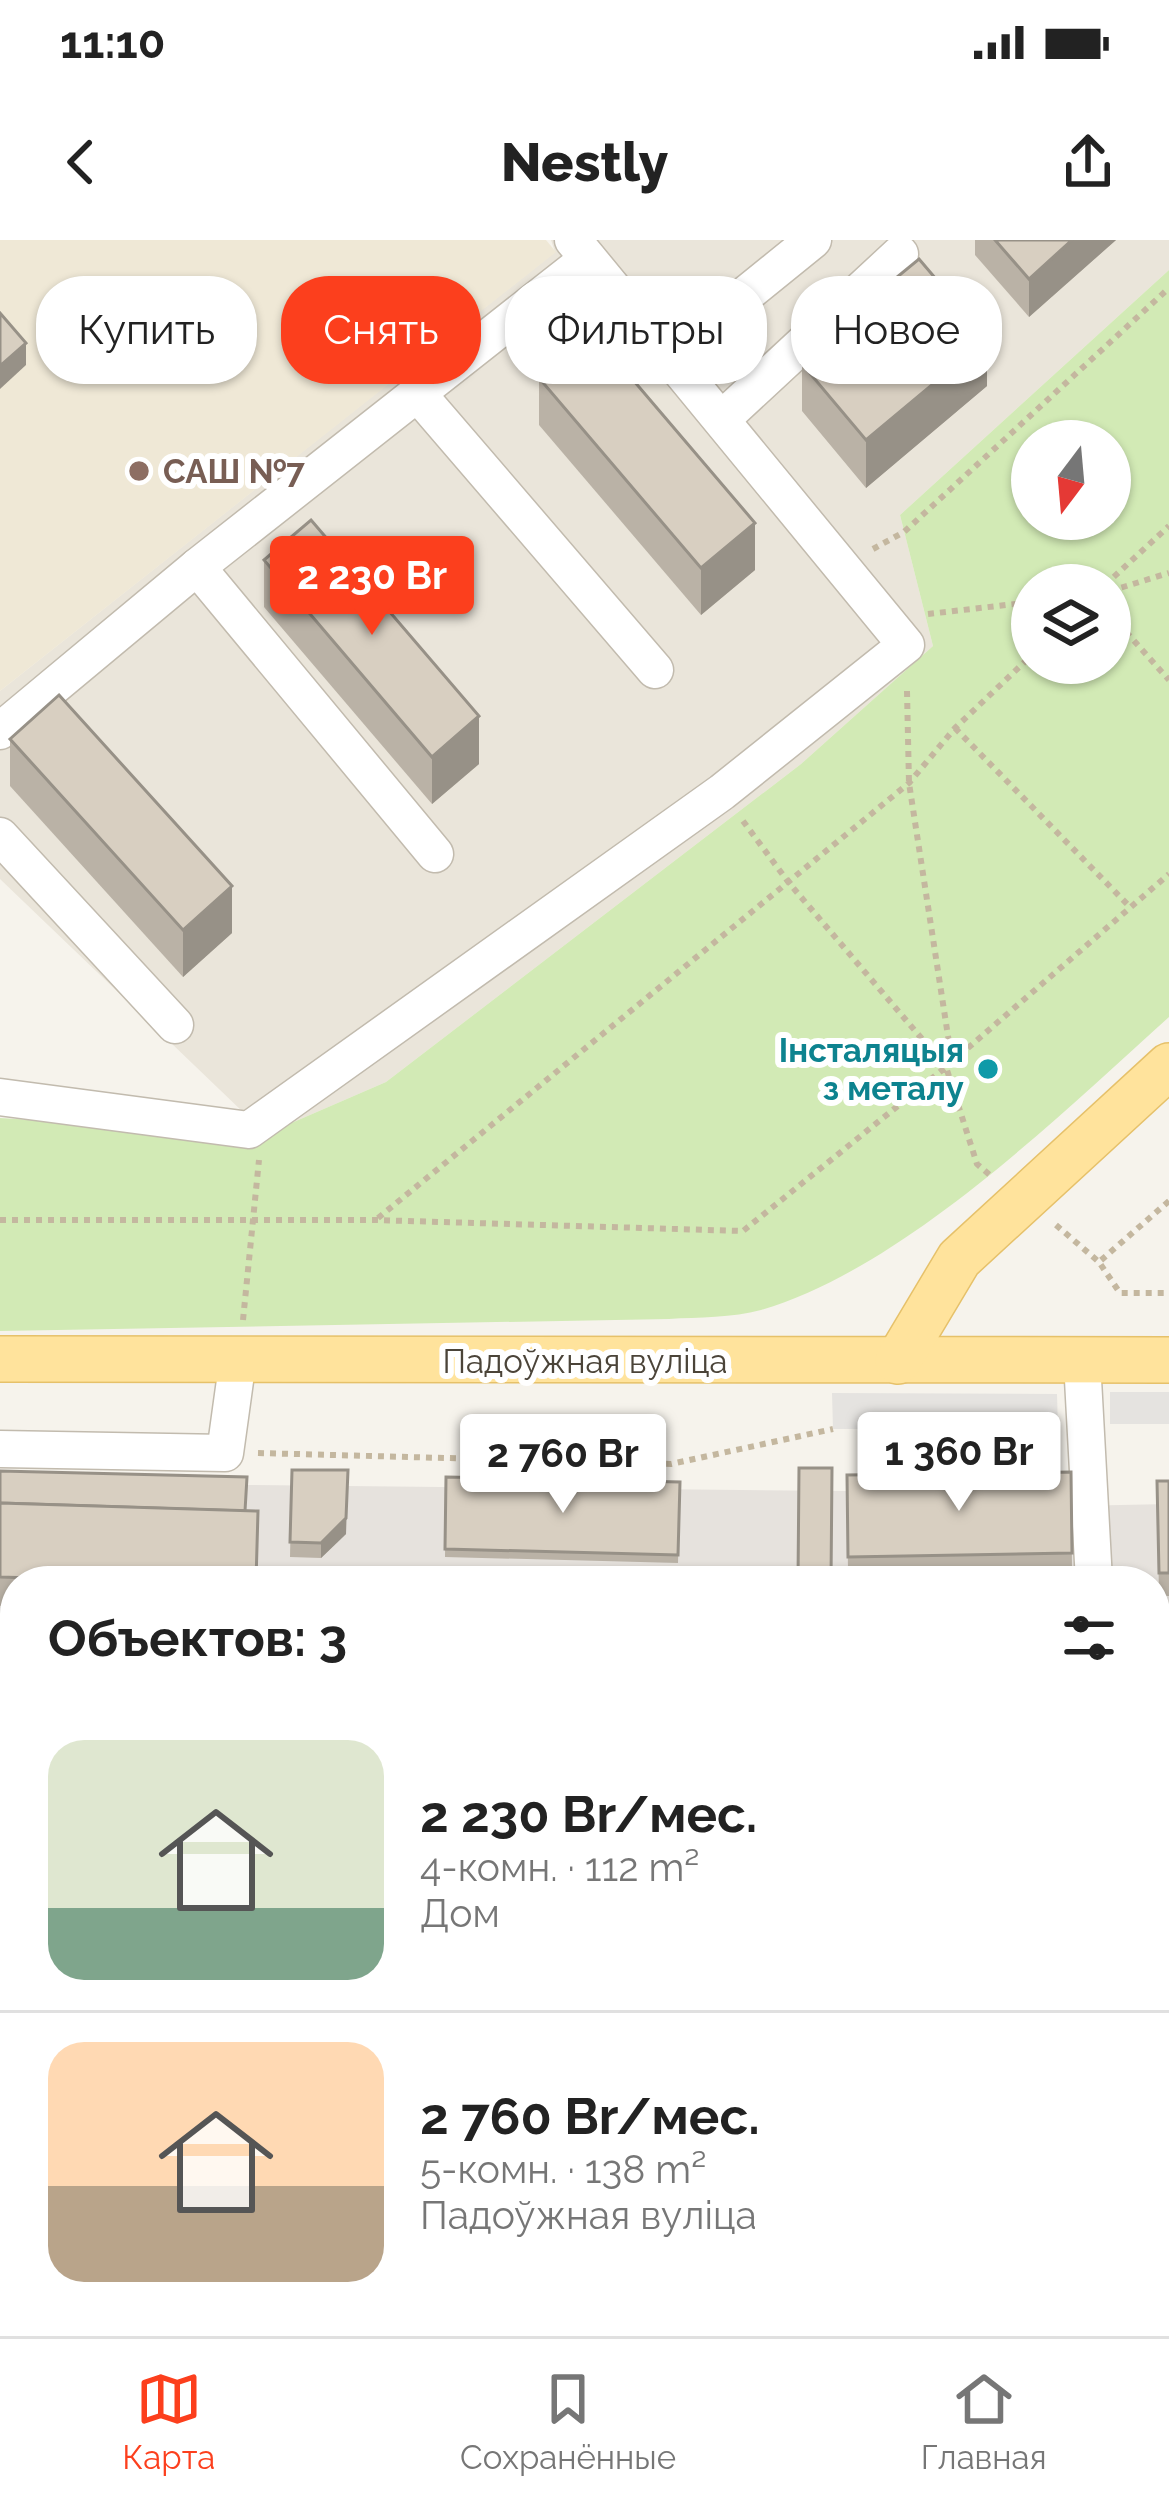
<!DOCTYPE html>
<html lang="ru">
<meta charset="utf-8">
<style>
body{margin:0;font-family:Raleway,sans-serif;background:#f2f2f2;color:#222;height:100vh;display:flex;flex-direction:column;font-size:45px;white-space:nowrap}
*{box-sizing:border-box;margin:0}
p{font-size:39px;color:#767676}
.icon{flex:none;width:66px;height:66px;fill:none;stroke:currentColor;stroke-width:2;stroke-linecap:round;stroke-linejoin:round}
.map{position:relative;flex:1;overflow:hidden}
.drawer{position:absolute;left:0px;top:1326px;width:1170px;height:771px;display:flex;flex-direction:column;background:#fff;border-radius:48px 48px 0 0;box-shadow:0 3px 9px #0004}
.drawer>*{flex:none}
.top-card{position:absolute;left:36px;top:36px;width:1098px;height:108px;display:flex;gap:24px}
.needle{width:78px;rotate:196deg}
.tools{position:absolute;left:1011px;top:180px;display:grid;gap:24px}
.tools a{display:grid;place-items:center;width:120px;height:120px;border-radius:50%;background:#fff;box-shadow:0 3px 9px #0004;font-size:60px}
.price{position:absolute;translate:-50% -102px;padding:0 27px;border-radius:12px;background:#fff;color:#222;font-size:39px;line-height:78px;filter:drop-shadow(0 3px 6px #0008)}
.price::after{content:'';position:absolute;left:50%;top:72px;width:36px;height:27px;margin-left:-18px;background:inherit;clip-path:polygon(0 0,100% 0,50% 100%)}
.price.current{background:#fc3f1d;color:#fff}
ul{padding:0;list-style:none}
li{display:flex;align-items:center;gap:36px;height:300px;padding:0 48px}
li+li{border-top:3px solid #e0e0e0}
li span{display:grid;place-items:center;flex:none;width:336px;height:240px;border-radius:36px;color:#555}
li>.icon{margin-inline-start:auto}
span .icon{width:144px;height:144px;fill:#fffc;stroke-width:1}
li b{font-size:51px}
h2{display:flex;justify-content:space-between;align-items:center;height:144px;padding:0 48px;font-size:51px}
.chip{padding:0 42px;border-radius:48px;background:#fff;box-shadow:0 3px 9px #0004;font-size:42px;line-height:108px}
.chip.current{background:#fc3f1d;color:#fff}
.status{display:flex;justify-content:space-between;align-items:center;height:84px;padding:0 60px;background:#fff;direction:ltr}
.status svg{height:33px;fill:currentColor}
header{display:flex;justify-content:space-between;align-items:center;height:156px;padding:0 48px;background:#fff;font-size:54px;font-weight:800}
.dock{display:flex;justify-content:space-around;align-items:center;height:168px;border-top:3px solid #e0e0e0;background:#fff;font-size:33px;color:#767676}
.dock a{display:grid;justify-items:center;gap:6px}
.dock .current{color:#fc3f1d}
.map>svg:first-child{display:block}
.residential{fill:#eae5da}
.industrial{fill:#e6e2dd}
.education{fill:#efe8d6}
.green{fill:#d2eab5;fill-rule:evenodd}
.parking{fill:#e5e3e0}
.lines{fill:none;stroke-linecap:round;stroke-linejoin:round}
.minor-casing{stroke:#c2bbae;stroke-width:39}
.major-casing{stroke:#e6c16a;stroke-width:48}
.path{stroke:#c4b79f;stroke-width:6;stroke-dasharray:6 6;stroke-linecap:butt}
.minor{stroke:#fff;stroke-width:36}
.major{stroke:#ffe39c;stroke-width:45}
.rail-casing{stroke:#9a9a9a;stroke-width:14}
.rail{stroke:#fff;stroke-width:9;stroke-dasharray:27;stroke-linecap:butt}
.wall{fill:#bab2a6}
.shaded-wall{fill:#979187}
.building{fill:#d8cfc1;stroke:#979187;stroke-width:3}
.education-dot{fill:#8d6e63;stroke:#fff;stroke-width:4.5}
.culture-dot{fill:#0f9aa8;stroke:#fff;stroke-width:4.5}
.labels{text-anchor:middle;dominant-baseline:central;stroke-width:12;stroke-linejoin:round;paint-order:stroke}
.education-label{font-size:33px;font-weight:bold;fill:#785e54;stroke:#fff;text-anchor:start}
.culture-label{font-size:33px;font-weight:bold;fill:#0d838f;stroke:#fff;text-anchor:end}
.street-label{font-size:33px;fill:#4b4439;stroke:#fff}
</style>
<div class="status"><b>11:10</b><svg viewBox="0 0 49 12"><path d="M0 12V9h3v3zM5 12V6h3v6zM10 12V3h3v9zM15 12V0h3v12zM26 1h20v11H26zM47 4h2v5h-2z"/></svg></div>
<header><svg class="icon" aria-label="back" viewBox="0 0 24 24"><path d="M15 5l-7 7 7 7"/></svg>Nestly<svg class="icon" aria-label="share" viewBox="0 0 24 24"><path d="M12 15V3M7 8l5-5 5 5M5 13v7h14v-7"/></svg></header>
<div class="map">
<svg width="1169" height="2096" viewBox="0 0 1169 2096">
<rect width="100%" height="100%" fill="#f6f3ec"/>
<path class="residential" d="M551 0H1169V30L900 275 933 406 801 524 386 842 266 894 0 639V451L555 12Z"/>
<path class="industrial" d="M247 1245 847 1251 1072 1266 1169 1264V1824L1162 1825 1164 1862H1155V1341H15V1786H0V1278L245 1284Z"/>
<path class="education" d="M0 0H546L556 12 0 451Z"/>
<path class="green" d="M1169 30V777C1059 876 904 1028 761 1070 733 1078 698 1077 669 1079L0 1091V878L266 894 386 842 801 524 933 406 900 275ZM1032 201H1110V279H1032ZM1032 345H1110V423H1032Z"/>
<g class="parking">
<rect x="1110" y="1152" width="59" height="32"/>
<path d="M832 1153 1057 1154 1058 1189H833Z"/>
</g>
<g class="lines">
<defs>
<g id="minor">
<path d="M671 115 813 0"/>
<path d="M417 153 655 430"/>
<path d="M722 179 900 14"/>
<path d="M197 327 435 614"/>
<path d="M0 491 197 327 588 19"/>
<path d="M0 596 175 785"/>
<path d="M0 857 249 890 722 552 906 405 573 0"/>
<path d="M1082 1121 1094 1341"/>
<path d="M0 1209 225 1213 238 1119"/>
<path d="M0 1439 15 1437"/>
<path d="M0 1608H15"/>
</g>
<g id="major">
<path d="M0 1119 1169 1120"/>
<path d="M898 1121 959 1019 1169 826"/>
</g>
</defs>
<use href="#minor" class="minor-casing"/>
<use href="#major" class="major-casing"/>
<g class="path">
<path d="M873 309 904 292 1169 48"/>
<path d="M1105 345 1169 286"/>
<path d="M1110 351 1169 333"/>
<path d="M928 374 1032 362"/>
<path d="M1110 374 1169 440"/>
<path d="M907 451 909 543 952 822"/>
<path d="M955 488 1131 668"/>
<path d="M743 581 789 643 946 827 1169 634"/>
<path d="M1169 961 1099 1022 1120 1053H1169"/>
<path d="M378 978 909 543 955 488 1032 415"/>
<path d="M0 980H375L743 991 946 827 977 924 991 936"/>
<path d="M1056 985 1099 1022"/>
<path d="M243 1080 259 920"/>
<path d="M258 1213 671 1224 833 1189"/>
</g>
<use href="#minor" class="minor"/>
<use href="#major" class="major"/>
<defs>
<g id="rail">
<path d="M0 1761H15"/>
<path d="M1155 1784H1169"/>
</g>
</defs>
<use href="#rail" class="rail-casing"/>
<use href="#rail" class="rail"/>
</g>
<g class="wall">
<path d="M975 0H1116L1029 77 975 15Z"/>
<path d="M874 56 987 146 866 248 802 171V124L838 93V63Z"/>
<path d="M539 138 755 330 701 375 539 185Z"/>
<path d="M264 320 479 524 432 564 264 367Z"/>
<path d="M10 499 232 693 183 737 10 546Z"/>
<path d="M292 1230 346 1294 321 1318 290 1317Z"/>
<path d="M0 1231 246 1271 257 1341H15V1366H0Z"/>
<path d="M1071 1232 1072 1328 848 1332 847 1235Z"/>
<path d="M446 1237 680 1242 678 1323 445 1317Z"/>
<path d="M1157 1241H1169V1356H1159Z"/>
<path d="M1155 1635H1161L1160 1766H1155Z"/>
<rect x="0" y="1823" width="15" height="97"/>
</g>
<g class="shaded-wall">
<path d="M1072 0H1116L1029 77V39Z"/>
<path d="M987 99V146L866 248V200Z"/>
<path d="M26 103V125L0 149V126Z"/>
<path d="M755 283V330L701 375V328Z"/>
<path d="M479 476V524L432 564V517Z"/>
<path d="M232 646V693L183 737V690Z"/>
<path d="M348 1230 346 1294 321 1318V1303Z"/>
</g>
<g class="building">
<path d="M995 0H1072L1029 39Z"/>
<path d="M919 19 987 99 866 200 802 124 853 81 838 63 863 42 874 56Z"/>
<path d="M0 73 26 103 0 126Z"/>
<path d="M593 93 755 283 701 328 539 138Z"/>
<path d="M311 280 479 476 432 517 264 320Z"/>
<path d="M59 455 232 646 183 690 10 499Z"/>
<path d="M799 1228H832L831 1341H798Z"/>
<path d="M292 1230H348L346 1278 321 1303 290 1302Z"/>
<path d="M0 1231 247 1237 245 1271 0 1263Z"/>
<path d="M1071 1232 1072 1313 848 1317 847 1235Z"/>
<path d="M446 1237 680 1242 678 1315 445 1309Z"/>
<path d="M1157 1241H1169V1333H1159Z"/>
<path d="M0 1263 258 1271 256 1341H132L0 1337Z"/>
<path d="M1155 1635H1161L1160 1737H1155Z"/>
<rect x="0" y="1823" width="15" height="68"/>
<path d="M1155 1833H1169L1168 2096H1096L1097 2082H1155Z"/>
<rect x="453" y="2082" width="114" height="14"/>
<path d="M902 2082H972L971 2096H902Z"/>
</g>
<circle class="education-dot" cx="139" cy="231" r="12"/>
<circle class="culture-dot" cx="988" cy="829" r="12"/>
<g class="labels">
<g class="education-label">
<text x="163" y="231">САШ №7</text>
</g>
<g class="culture-label">
<text x="964" y="810">Інсталяцыя<tspan x="964" dy="38">з металу</tspan></text>
</g>
<g class="street-label">
<text x="585" y="1121">Падоўжная вуліца</text>
</g>
</g>
</svg>
<div class="tools">
<a><svg class="needle" viewBox="-14 -14 28 28"><path d="M0-13l5 13h-10z" fill="#e53935"/><path d="M0 13l5-13h-10z" fill="#767676"/></svg></a>
<a><svg class="icon" aria-label="layers" viewBox="0 0 24 24"><path d="M12 4l9 5-9 5-9-5zM3 14l9 5 9-5"/></svg></a>
</div>
<b class="price current" style="left:372px;top:398px">2 230 Br</b>
<b class="price" style="left:959px;top:1274px">1 360 Br</b>
<b class="price" style="left:563px;top:1276px">2 760 Br</b>
<div class="top-card">
<a class="chip">Купить</a>
<a class="chip current">Снять</a>
<a class="chip">Фильтры</a>
<a class="chip">Новое</a>
</div>
<section class="drawer">
<h2>Объектов: 3<svg class="icon" aria-label="filters" viewBox="0 0 24 24"><path d="M4 7h16M4 17h16"/><circle cx="9" cy="7" r="2"/><circle cx="15" cy="17" r="2"/></svg></h2>
<ul>
<li><span style="background:linear-gradient(#dfe7d0 70%,#7fa58c 0)"><svg class="icon" aria-label="home" viewBox="0 0 24 24"><path d="M3 11l9-7 9 7M6 9v11h12V9"/></svg></span><div><b>2 230 Br/мес.</b><p>4-комн. · 112 m²</p><p>Дом</p></div></li>
<li><span style="background:linear-gradient(#ffd9b3 60%,#b9a48a 0)"><svg class="icon" aria-label="home" viewBox="0 0 24 24"><path d="M3 11l9-7 9 7M6 9v11h12V9"/></svg></span><div><b>2 760 Br/мес.</b><p>5-комн. · 138 m²</p><p>Падоўжная вуліца</p></div></li>
</ul>
</section>
</div>
<nav class="dock">
<a class="current"><svg class="icon" aria-label="map" viewBox="0 0 24 24"><path d="M3 6l6-2 6 2 6-2v14l-6 2-6-2-6 2zM9 4v14M15 6v14"/></svg>Карта</a>
<a><svg class="icon" aria-label="saved" viewBox="0 0 24 24"><path d="M7 4h10v16l-5-4-5 4z"/></svg>Сохранённые</a>
<a><svg class="icon" aria-label="home" viewBox="0 0 24 24"><path d="M3 11l9-7 9 7M6 9v11h12V9"/></svg>Главная</a>
</nav>
